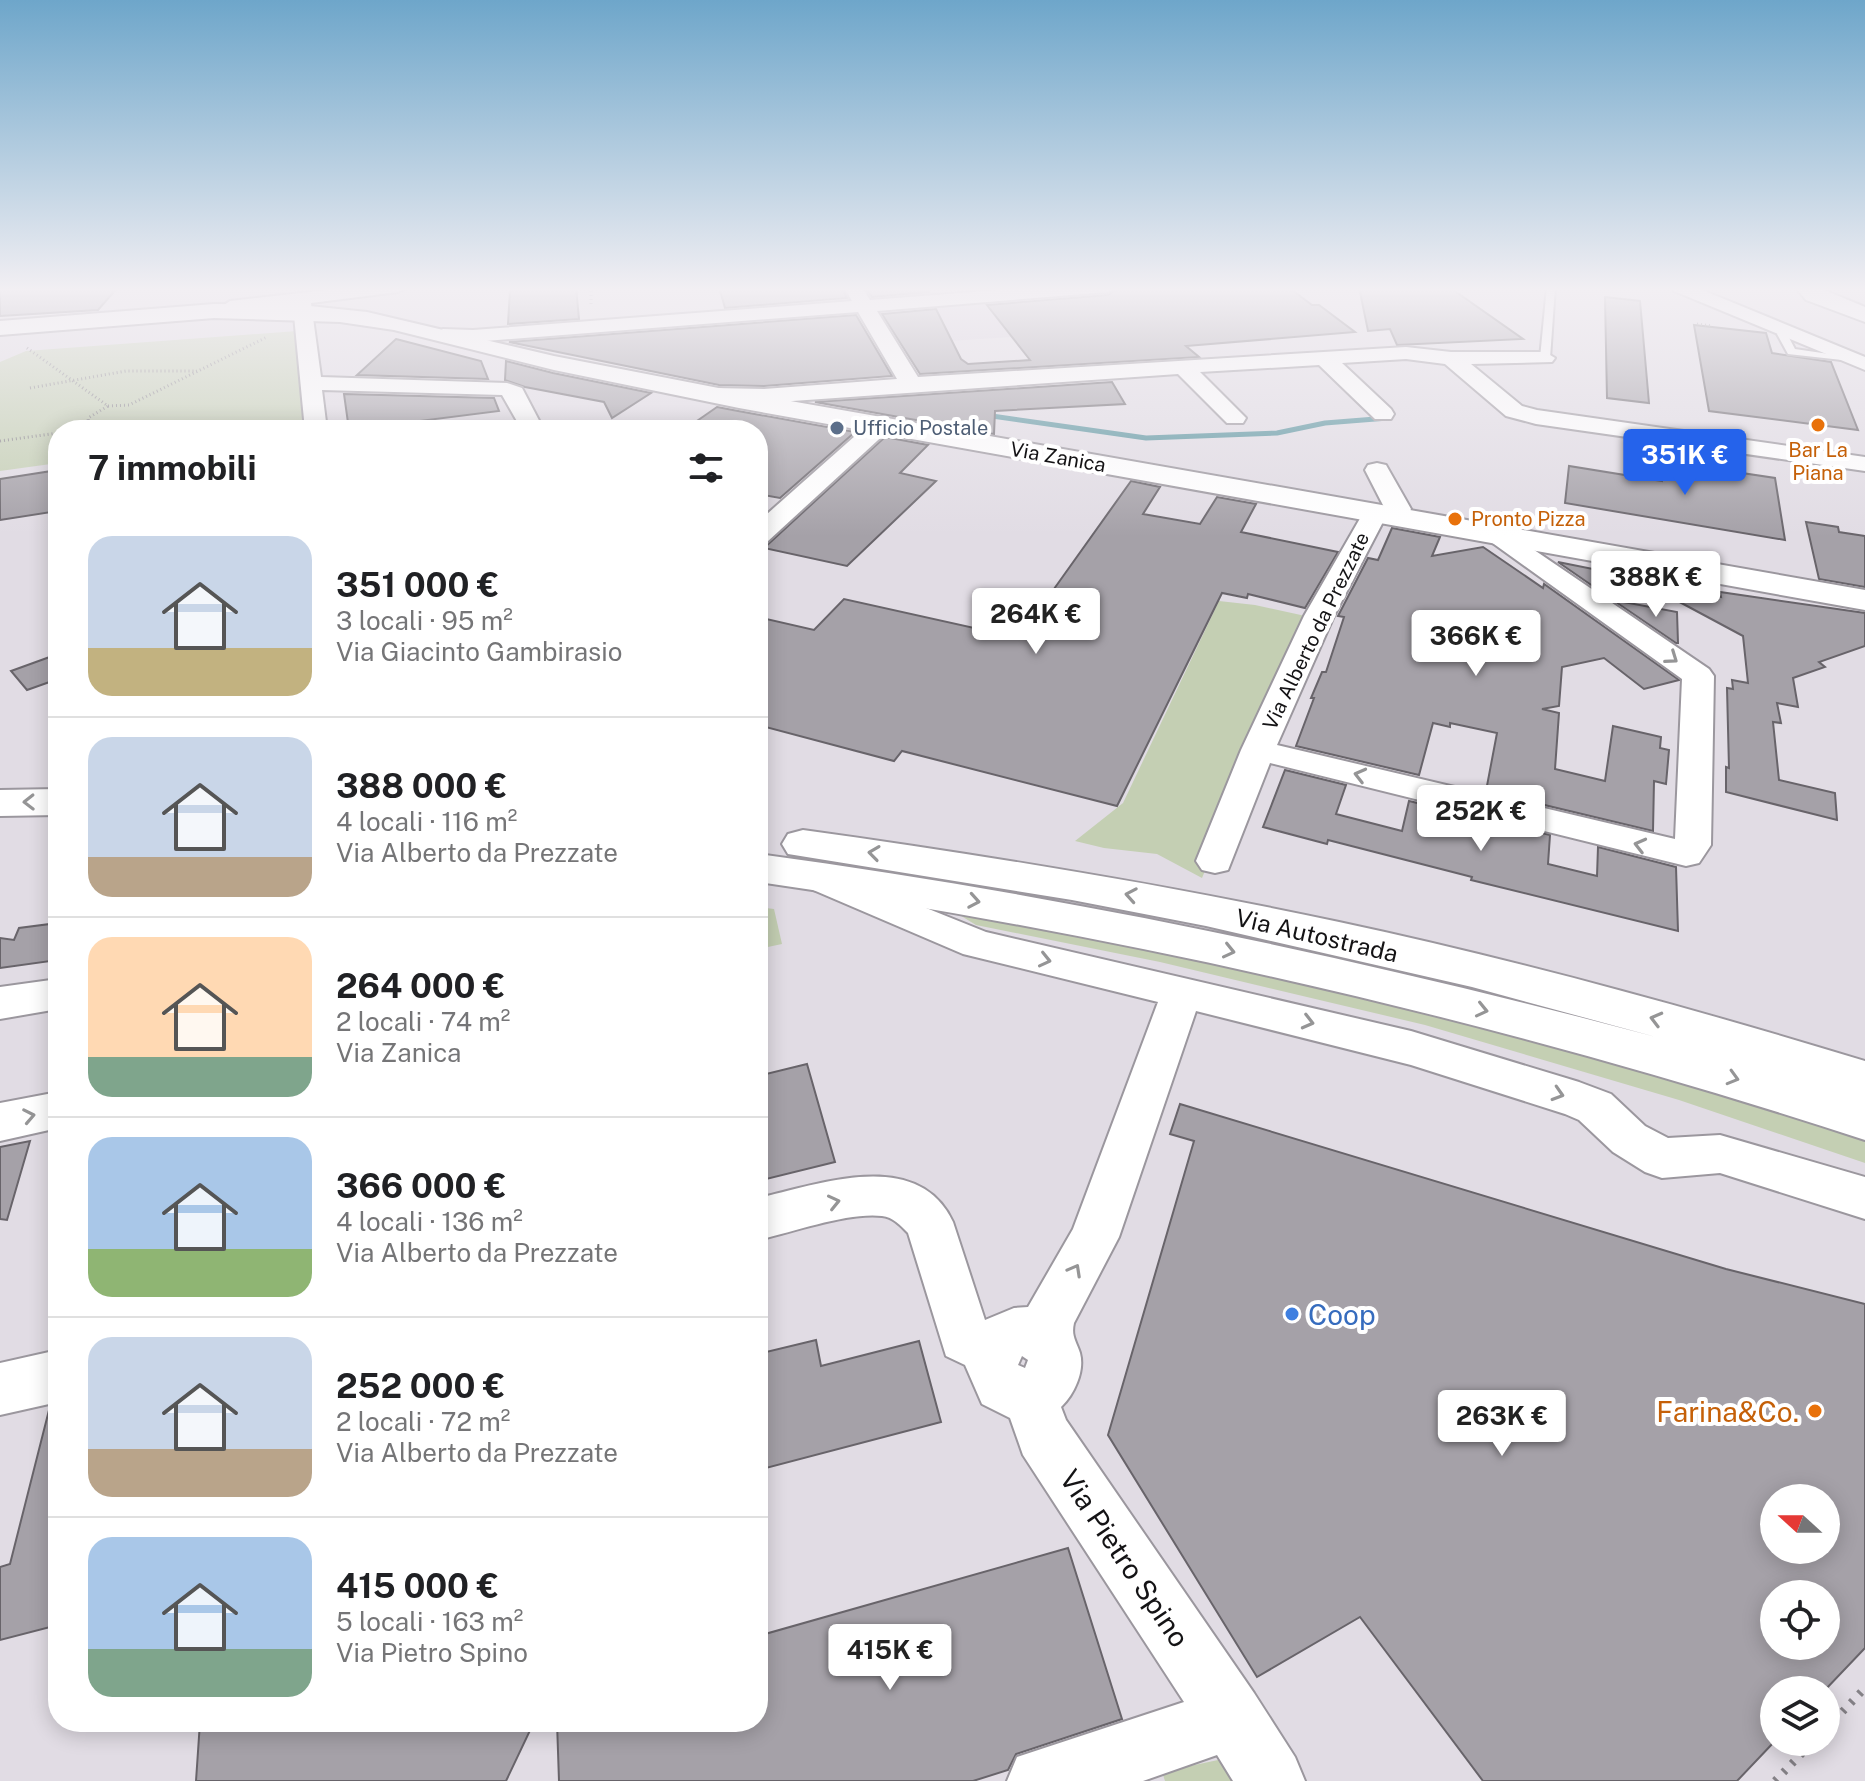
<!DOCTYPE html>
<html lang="it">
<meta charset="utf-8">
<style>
body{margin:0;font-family:"Public Sans",sans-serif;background:#f2f2f2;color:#202124;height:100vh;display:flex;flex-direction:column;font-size:30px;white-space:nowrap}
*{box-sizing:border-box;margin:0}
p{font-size:26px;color:#757577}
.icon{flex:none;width:44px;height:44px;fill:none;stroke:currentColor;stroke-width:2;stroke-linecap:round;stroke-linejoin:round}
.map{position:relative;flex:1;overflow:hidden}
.sheet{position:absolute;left:48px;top:420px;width:720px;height:1312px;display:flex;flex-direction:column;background:#fff;border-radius:32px;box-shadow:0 4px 20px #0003}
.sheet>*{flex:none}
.needle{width:52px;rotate:291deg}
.buttons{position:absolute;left:1760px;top:1484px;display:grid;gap:16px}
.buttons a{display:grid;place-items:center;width:80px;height:80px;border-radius:50%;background:#fff;box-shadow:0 4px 20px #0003;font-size:40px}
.price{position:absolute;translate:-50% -68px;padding:0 18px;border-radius:8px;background:#fff;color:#222;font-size:26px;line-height:52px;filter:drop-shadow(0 2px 4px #0008)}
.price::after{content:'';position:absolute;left:50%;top:48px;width:24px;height:18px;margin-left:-12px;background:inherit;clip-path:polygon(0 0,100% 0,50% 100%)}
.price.active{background:#2563eb;color:#fff}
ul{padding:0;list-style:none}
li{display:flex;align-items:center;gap:24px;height:200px;padding:0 40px}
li+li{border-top:2px solid #e0e0e0}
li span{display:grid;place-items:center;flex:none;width:224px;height:160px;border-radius:24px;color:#555}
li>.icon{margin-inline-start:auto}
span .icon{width:96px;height:96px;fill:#fffc;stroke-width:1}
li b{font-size:34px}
h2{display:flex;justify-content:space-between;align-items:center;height:96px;padding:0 40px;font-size:34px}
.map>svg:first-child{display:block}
.built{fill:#d6cedc}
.green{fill:#c4cfb3}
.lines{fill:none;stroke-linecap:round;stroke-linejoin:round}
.stream{stroke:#57929d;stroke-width:5}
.building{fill:#a5a1a8;stroke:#68646a;stroke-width:2;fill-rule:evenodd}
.lane-casing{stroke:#9b979e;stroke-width:4}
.street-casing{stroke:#9b979e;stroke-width:4}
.secondary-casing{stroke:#9b979e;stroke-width:4}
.highway-casing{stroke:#9b979e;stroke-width:4}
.path-far1{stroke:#848186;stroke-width:3;stroke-dasharray:1 3;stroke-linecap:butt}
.path{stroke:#848186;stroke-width:8;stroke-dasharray:3 9;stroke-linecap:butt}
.lane{fill:#fff;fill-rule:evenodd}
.street{fill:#fff;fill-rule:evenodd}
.secondary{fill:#fff;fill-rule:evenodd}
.highway{fill:#fff;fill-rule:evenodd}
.oneway{stroke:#959596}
.food-dot{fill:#e8710a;stroke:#fff;stroke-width:3}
.service-dot{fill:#5c6f8a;stroke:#fff;stroke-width:3}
.shop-dot{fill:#3f7fe0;stroke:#fff;stroke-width:3}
.labels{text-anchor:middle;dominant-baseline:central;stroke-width:8;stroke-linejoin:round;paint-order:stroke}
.far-service-label{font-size:20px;fill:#4e5e75;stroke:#fff;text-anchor:start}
.far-food-label{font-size:20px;fill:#c56008;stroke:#fff}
.far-street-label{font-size:20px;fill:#141315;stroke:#fff}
.street-label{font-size:24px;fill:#141315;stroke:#fff}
.near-shop-label{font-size:28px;fill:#366cbe;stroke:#fff;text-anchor:start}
.near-food-label{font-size:28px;fill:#c56008;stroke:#fff;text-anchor:end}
.near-street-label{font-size:28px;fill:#141315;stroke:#fff}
</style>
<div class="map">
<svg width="1865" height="1781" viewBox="0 0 1865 1781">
<rect width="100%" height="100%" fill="#e1dce4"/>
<path class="built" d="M984 301 1012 337 902 344 882 310Z"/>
<g class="green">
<path d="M297 331 306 426 280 430H58V463L0 471V362L26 351Z"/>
<path d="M1219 601 1255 605 1310 617 1202 878 1157 854 1104 848 1075 841 1123 803Z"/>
<path d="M940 903 1322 981 1865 1130V1163L1679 1100 1425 1025 1160 962 976 925Z"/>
<path d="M758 907 774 909 782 944 758 949Z"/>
<path d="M1232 1757 1245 1781H1165L1162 1772Z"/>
</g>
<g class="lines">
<path class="stream" d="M985 415 1146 438 1277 433 1325 423 1388 418"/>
</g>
<g class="building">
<path d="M0 287H118L98 310 0 316Z"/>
<path d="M519 287H576L579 319 508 324 510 290 519 289Z"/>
<path d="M719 287H841L847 298 725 308Z"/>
<path d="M865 287H926L929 292 872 297Z"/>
<path d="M1120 287H1133V290L1288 287 1312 305H1319L1355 332 1186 346 1199 357 920 374 882 314 936 309 961 359 968 364 1030 360 987 305 1108 295Z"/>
<path d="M1359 287H1449L1523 339 1397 345 1390 329 1368 331Z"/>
<path d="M1605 297 1640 301 1649 403 1607 398Z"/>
<path d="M856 315 892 376 764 386 719 385 509 342Z"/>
<path d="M1694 325 1766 333 1772 353 1831 362 1858 430 1709 411Z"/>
<path d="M396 339 481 361 488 379 357 375Z"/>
<path d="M506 361 553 373 651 393 612 418 604 402 525 387 505 380Z"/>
<path d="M1112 382 1125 404 995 411 994 434 815 402Z"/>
<path d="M344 394 494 398 499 411 349 430Z"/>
<path d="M717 407 738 411 855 432 780 498 758 494V430H684Z"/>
<path d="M885 437 928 445 900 473 936 481 847 566 764 548Z"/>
<path d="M1662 461 1775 478 1785 540 1565 503 1569 466 1662 481Z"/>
<path d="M58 470V511L0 520V479Z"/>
<path d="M1131 481 1160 487 1143 514 1200 524 1217 497 1256 504 1241 532 1338 552 1305 608 1248 594 1247 598 1222 593 1117 806 902 751 894 761 758 725V617L814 630 844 599 1019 638Z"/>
<path d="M1806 522 1838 527 1839 532 1865 536V587L1819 579Z"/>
<path d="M1392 528 1440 537 1432 556 1483 547 1543 588 1544 584 1679 680 1644 689 1604 658 1562 667 1559 706 1542 709 1559 713 1555 769 1605 781 1613 726 1661 737 1660 748 1669 750 1666 784 1654 781 1653 831 1486 791 1497 733 1450 723V727L1433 723 1419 775 1296 746 1314 698H1311L1322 672H1326L1344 617 1338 616 1368 558 1378 560Z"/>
<path d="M1558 562 1603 571 1600 591Z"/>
<path d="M1661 587 1721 597 1720 592 1865 613V646L1819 662 1825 667 1793 678 1798 707 1777 703 1781 723 1773 722 1779 780 1835 793 1837 820 1726 792V767L1729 768 1727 688 1733 689 1732 680 1748 683 1743 636 1659 591Z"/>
<path d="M1613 600 1677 612 1678 643H1676Z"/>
<path d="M58 654V679L27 690 11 671Z"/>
<path d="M1285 770 1346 785 1336 814 1402 831 1409 801 1550 835 1548 864 1597 876 1598 847 1676 867 1678 931 1471 880 1472 877 1328 840 1327 844 1263 827Z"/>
<path d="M58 923V960L0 968V938L14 940 19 928Z"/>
<path d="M807 1064 835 1162 758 1181V1076Z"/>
<path d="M1180 1104 1726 1269 1865 1304V1648L1825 1690H1774V1742L1737 1781H1483L1360 1617 1257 1677 1108 1435 1194 1141 1170 1134ZM1774 1498H1826V1550H1774ZM1774 1594H1826V1646H1774Z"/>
<path d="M30 1141 7 1220 0 1219V1147Z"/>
<path d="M816 1340 821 1366 919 1341 941 1422 758 1470V1354Z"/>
<path d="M49 1410 58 1411V1625L0 1640V1567L10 1564Z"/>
<path d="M1068 1548 1122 1719 1016 1754 1008 1770 973 1781H559L557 1722H758V1636Z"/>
<path d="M200 1722H534L506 1781H196Z"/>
</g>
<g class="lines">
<defs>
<g id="lane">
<path d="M1547 287H1555L1550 358 1545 361 1540 358Z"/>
<path d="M1781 328 1789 330 1787 334 1795 349 1856 358 1851 361 1788 354 1777 334Z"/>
</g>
<g id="street">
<path d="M354 287H407L398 292 311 303 321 377 507 383 522 388 544 430H522L502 395 322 390 327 430H305L293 305 230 313 221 307 230 301Z"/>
<path d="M844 287H862L870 300 1039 287H1117L1108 292 877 311 918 377 1406 347 1451 352H1545L1555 358 1552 362 1471 364 1522 406 1537 410 1865 457V471L1536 424 1506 416 1445 364 1406 359 1342 363 1391 409 1394 414 1391 419H1375L1319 365 1200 372 1246 418 1243 423H1227L1178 374 764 403 714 402 703 395 714 388 764 389 897 379 858 312 473 342 443 341 433 335 443 329 473 330 852 301Z"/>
<path d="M1671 287H1695L1865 357V370L1674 291Z"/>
<path d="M881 418 889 420 892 425 889 430 767 542 758 544V522L873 420Z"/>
<path d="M1377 463 1386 465 1411 509 1404 522 1395 525 1384 520 1334 616 1277 745 1675 839 1682 679 1480 534 1484 528H1502L1709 669 1714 676 1711 845 1699 863 1686 866 1270 763 1228 870 1215 873 1202 870 1196 861 1241 750 1304 616 1366 508 1375 505 1385 509 1365 470 1368 465Z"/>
<path d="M824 867 986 932 1411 1031 1579 1082 1611 1094 1645 1126 1668 1138 1720 1135 1865 1177V1219L1720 1173 1662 1178 1645 1172 1613 1152 1579 1120 1565 1114 1411 1065 1196 1011 1119 1237 1074 1323C1071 1336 1076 1341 1080 1353 1085 1371 1074 1395 1061 1407L1066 1420 1254 1693 1295 1757 1305 1781H1233L1217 1755 1143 1781H1007L1017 1757 1184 1702 1023 1455 1010 1418 982 1404 965 1365 946 1356 908 1233C901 1226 893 1217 882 1216 848 1212 793 1232 758 1240V1198C820 1184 918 1147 953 1222L985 1320 1014 1308 1028 1307 1073 1229 1158 1002 963 954 811 889 805 880 811 871ZM1022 1356 1028 1360 1025 1368 1018 1365Z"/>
<path d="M58 979V1009L0 1019V987Z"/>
<path d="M58 1092V1128L0 1141V1103Z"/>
<path d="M58 1350V1402L0 1415V1363Z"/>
</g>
<g id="secondary">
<path d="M214 304 300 305 367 312 554 356 739 392 1865 590V610L739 408 554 370 394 330 340 322 214 318 0 335V321Z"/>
<path d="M58 789V815L0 816V790Z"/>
<path d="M803 830C983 855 1162 884 1339 922 1517 960 1691 1008 1865 1061V1140C1505 1022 1133 936 758 882V854C1061 895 1360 958 1656 1037L1472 987 1206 926 1072 900 788 854 782 844 788 834Z"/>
</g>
<path id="highway" d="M1795 287H1817L1865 307V322L1806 300Z"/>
</defs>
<use href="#lane" class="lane-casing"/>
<use href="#street" class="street-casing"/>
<use href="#secondary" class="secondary-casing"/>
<use href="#highway" class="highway-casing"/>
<g class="path-far1">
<path d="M591 287V306"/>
<path d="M1697 324 1712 326"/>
<path d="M27 348 108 406 88 418 89 429 80 430"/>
<path d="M30 388 126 371H197"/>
<path d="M108 406 129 405 267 337"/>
<path d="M0 441 58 433"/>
</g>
<g class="path">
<path d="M1826 1729 1865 1688"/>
<path d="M1775 1781 1813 1742"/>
</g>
<use href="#lane" class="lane"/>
<use href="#street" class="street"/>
<use href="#secondary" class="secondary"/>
<use href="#highway" class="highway"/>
</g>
<defs><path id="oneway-chevron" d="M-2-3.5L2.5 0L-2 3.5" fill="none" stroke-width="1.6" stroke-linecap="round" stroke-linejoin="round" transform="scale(2)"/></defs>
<g class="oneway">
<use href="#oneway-chevron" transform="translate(1672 658) rotate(35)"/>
<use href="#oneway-chevron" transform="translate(1360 775) rotate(-166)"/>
<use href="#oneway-chevron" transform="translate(29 802) rotate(179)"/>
<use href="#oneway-chevron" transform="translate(1640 845) rotate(-166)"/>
<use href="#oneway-chevron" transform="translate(874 853) rotate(-172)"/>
<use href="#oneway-chevron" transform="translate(1131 895) rotate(-170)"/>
<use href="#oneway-chevron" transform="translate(974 901) rotate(10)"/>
<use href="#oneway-chevron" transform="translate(1229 951) rotate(13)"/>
<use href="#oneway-chevron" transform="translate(1045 960) rotate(13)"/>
<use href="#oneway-chevron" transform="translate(1482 1010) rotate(13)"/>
<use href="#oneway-chevron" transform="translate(1656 1019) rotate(-165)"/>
<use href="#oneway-chevron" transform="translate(1308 1022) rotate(14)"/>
<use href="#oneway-chevron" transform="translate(1733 1078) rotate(16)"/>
<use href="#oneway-chevron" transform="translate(1558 1094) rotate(17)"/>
<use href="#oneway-chevron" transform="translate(29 1116) rotate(-11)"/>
<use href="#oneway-chevron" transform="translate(834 1202) rotate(-13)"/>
<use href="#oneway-chevron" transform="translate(1075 1270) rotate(-61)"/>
</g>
<linearGradient id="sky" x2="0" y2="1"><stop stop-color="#6ea6ca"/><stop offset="0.54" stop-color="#f2eff3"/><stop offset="1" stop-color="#f2eff3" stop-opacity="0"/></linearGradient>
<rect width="1865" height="536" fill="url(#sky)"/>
<g class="food-dot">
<circle cx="1818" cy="425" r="8"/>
<circle cx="1455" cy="519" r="8"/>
<circle cx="1815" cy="1411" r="8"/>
</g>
<circle class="service-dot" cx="837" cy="428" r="8"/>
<circle class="shop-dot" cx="1292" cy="1314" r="8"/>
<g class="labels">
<g class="far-service-label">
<text x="853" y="428">Ufficio Postale</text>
</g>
<g class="far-food-label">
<text x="1818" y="450">Bar La<tspan x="1818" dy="23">Piana</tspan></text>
<text x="1471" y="519" text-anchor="start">Pronto Pizza</text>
</g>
<g class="far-street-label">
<text transform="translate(1058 457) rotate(10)">Via Zanica</text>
<text transform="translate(1316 631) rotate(-64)">Via Alberto da Prezzate</text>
</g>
<g class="street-label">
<text transform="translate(1317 935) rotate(13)">Via Autostrada</text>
</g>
<g class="near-shop-label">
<text x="1308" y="1314">Coop</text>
</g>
<g class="near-food-label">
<text x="1799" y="1411">Farina&amp;Co.</text>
</g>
<g class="near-street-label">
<text transform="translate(1125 1558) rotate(56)">Via Pietro Spino</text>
</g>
</g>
</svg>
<div class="buttons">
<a><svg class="needle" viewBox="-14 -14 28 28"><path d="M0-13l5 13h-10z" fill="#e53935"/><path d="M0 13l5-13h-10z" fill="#757577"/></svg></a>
<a><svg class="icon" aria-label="locate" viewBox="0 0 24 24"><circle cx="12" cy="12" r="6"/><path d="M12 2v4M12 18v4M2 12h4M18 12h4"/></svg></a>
<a><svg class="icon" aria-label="layers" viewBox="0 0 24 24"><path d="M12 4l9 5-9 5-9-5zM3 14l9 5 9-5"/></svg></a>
</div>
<b class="price active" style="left:1685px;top:497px">351K €</b>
<b class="price" style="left:1656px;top:619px">388K €</b>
<b class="price" style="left:1036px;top:656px">264K €</b>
<b class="price" style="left:1476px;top:678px">366K €</b>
<b class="price" style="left:1481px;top:853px">252K €</b>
<b class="price" style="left:1502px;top:1458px">263K €</b>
<b class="price" style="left:890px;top:1692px">415K €</b>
<section class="sheet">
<h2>7 immobili<svg class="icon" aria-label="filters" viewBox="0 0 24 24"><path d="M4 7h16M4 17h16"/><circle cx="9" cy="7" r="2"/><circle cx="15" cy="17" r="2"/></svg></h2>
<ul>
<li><span style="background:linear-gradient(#c9d6e8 70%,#c2b280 0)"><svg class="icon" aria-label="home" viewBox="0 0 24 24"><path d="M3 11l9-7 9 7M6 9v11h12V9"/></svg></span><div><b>351 000 €</b><p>3 locali · 95 m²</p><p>Via Giacinto Gambirasio</p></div></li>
<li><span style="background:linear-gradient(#c9d6e8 75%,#b9a48a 0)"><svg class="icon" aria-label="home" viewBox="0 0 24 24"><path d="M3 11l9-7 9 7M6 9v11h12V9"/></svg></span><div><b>388 000 €</b><p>4 locali · 116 m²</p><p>Via Alberto da Prezzate</p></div></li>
<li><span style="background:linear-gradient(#ffd9b3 75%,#7fa58c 0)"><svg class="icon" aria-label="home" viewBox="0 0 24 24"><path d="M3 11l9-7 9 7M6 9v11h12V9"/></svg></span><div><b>264 000 €</b><p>2 locali · 74 m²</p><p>Via Zanica</p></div></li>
<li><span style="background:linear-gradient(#a9c7e8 70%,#8fb573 0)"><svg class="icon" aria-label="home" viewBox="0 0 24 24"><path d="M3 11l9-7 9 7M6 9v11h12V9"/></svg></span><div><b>366 000 €</b><p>4 locali · 136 m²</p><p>Via Alberto da Prezzate</p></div></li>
<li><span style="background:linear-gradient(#c9d6e8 70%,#b9a48a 0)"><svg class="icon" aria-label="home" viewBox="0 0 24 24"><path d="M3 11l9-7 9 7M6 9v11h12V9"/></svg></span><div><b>252 000 €</b><p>2 locali · 72 m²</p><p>Via Alberto da Prezzate</p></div></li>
<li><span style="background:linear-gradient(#a9c7e8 70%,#7fa58c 0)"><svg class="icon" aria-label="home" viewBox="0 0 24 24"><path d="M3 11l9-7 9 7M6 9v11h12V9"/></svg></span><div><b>415 000 €</b><p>5 locali · 163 m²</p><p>Via Pietro Spino</p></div></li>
</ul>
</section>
</div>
